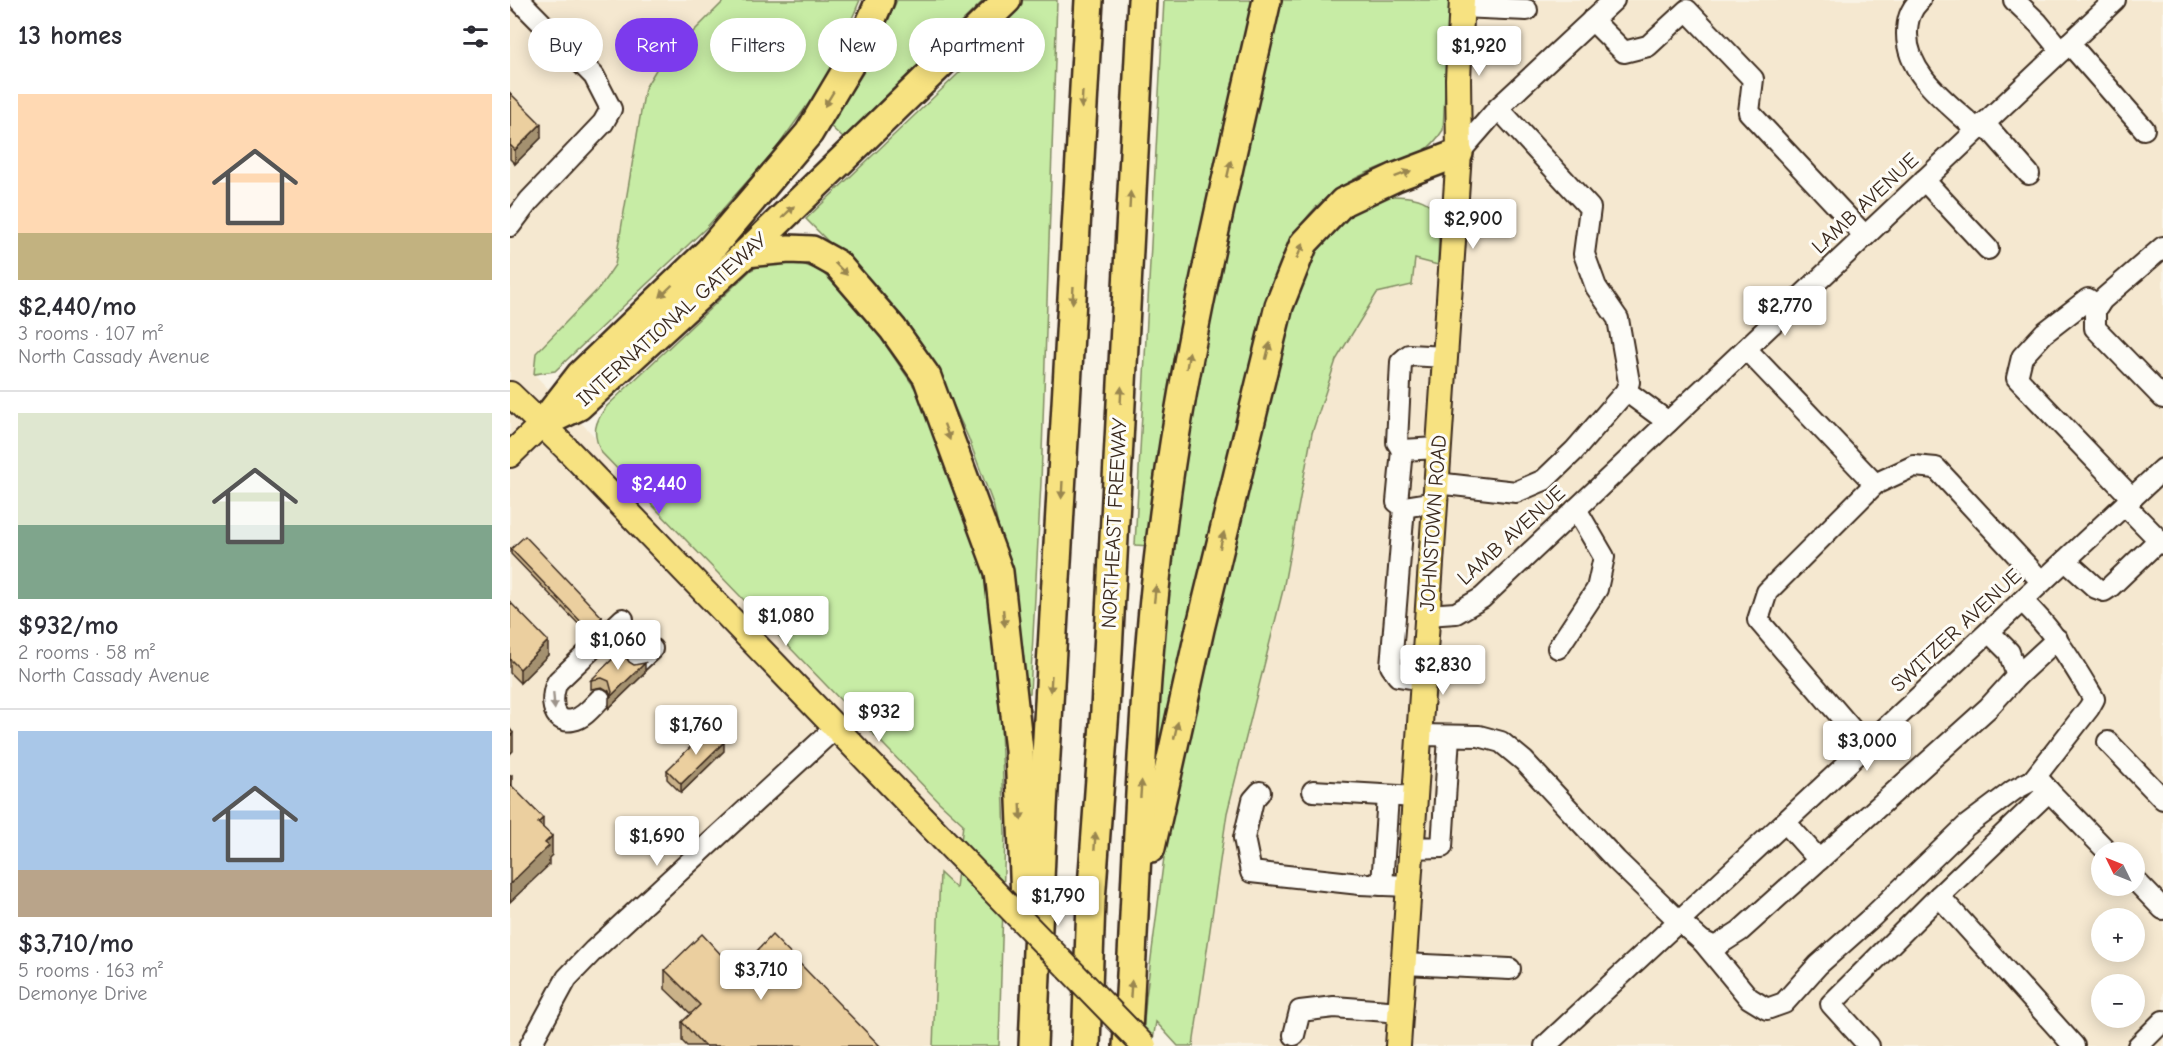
<!DOCTYPE html>
<meta charset="utf-8">
<style>
body{margin:0;font-family:"Comic Neue",sans-serif;background:#f2f2f3;color:#2b2b33;height:100vh;display:flex;flex-direction:column;font-size:22px;white-space:nowrap}
*{box-sizing:border-box;margin:0}
p{font-size:20px;color:#7c7c81}
.icon{flex:none;width:33px;height:33px;fill:none;stroke:currentColor;stroke-width:2;stroke-linecap:round;stroke-linejoin:round}
.map{position:relative;flex:1;overflow:hidden}
.drawer{display:flex;flex-direction:column;background:#fff;width:510px}
.drawer>*{flex:none}
.banner{position:absolute;left:18px;top:18px;width:570px;height:54px;display:flex;gap:12px}
.needle{width:39px;rotate:313deg}
.tools{position:absolute;left:1581px;top:842px;display:grid;gap:12px}
.tools a{display:grid;place-items:center;width:54px;height:54px;border-radius:50%;background:#fff;box-shadow:0 3px 15px #0003;font-size:30px}
.price{position:absolute;translate:-50% -51px;padding:0 14px;border-radius:6px;background:#fff;color:#222;font-size:20px;line-height:39px;filter:drop-shadow(0 2px 3px #0008)}
.price::after{content:'';position:absolute;left:50%;top:36px;width:18px;height:14px;margin-left:-9px;background:inherit;clip-path:polygon(0 0,100% 0,50% 100%)}
.price.on{background:#7c3aed;color:#fff}
ul{padding:0;list-style:none}
li{display:grid;align-content:center;gap:12px;height:318px;padding:0 18px}
li+li{border-top:2px solid #e1e1e2}
li span{display:grid;place-items:center;height:186px;border-radius:0px;color:#555}
li>.icon{margin-inline-start:auto}
span .icon{width:108px;height:108px;fill:#fffc;stroke-width:1}
li b{font-size:26px}
h2{display:flex;justify-content:space-between;align-items:center;height:72px;padding:0 18px;font-size:26px}
.chip{padding:0 21px;border-radius:27px;background:#fff;box-shadow:0 3px 15px #0003;font-size:21px;line-height:54px}
.chip.on{background:#7c3aed;color:#fff}
main{display:flex;flex:1;min-height:0}
.map>svg:first-child{display:block}
.built{fill:#f5e8d0;fill-rule:evenodd}
.green{fill:#c7eca5;stroke:#818b62;stroke-width:1.5}
.lines{fill:none;stroke-linecap:round;stroke-linejoin:round}
.minor-casing{stroke:#3b2a1e;stroke-width:24}
.major-casing{stroke:#3b2a1e;stroke-width:28}
.highway-casing{stroke:#3b2a1e;stroke-width:32}
.minor{stroke:#fdfcf7;stroke-width:20}
.major{stroke:#f7e281;stroke-width:24}
.highway{stroke:#f7e281;stroke-width:27}
.major-bridge-casing{stroke:#3b2a1e;stroke-width:28;stroke-linecap:butt}
.major-bridge{stroke:#f7e281;stroke-width:24}
.wall{fill:#cab289;stroke:#3b2a1e;stroke-width:1.5}
.shaded-wall{fill:#a4916f;stroke:#3b2a1e;stroke-width:1.5}
.building{fill:#ebcf9f;stroke:#3b2a1e;stroke-width:1.5}
.oneway{fill:#998650}
.oneway2{fill:#9c938a}
.labels{text-anchor:middle;dominant-baseline:central;stroke-width:6;stroke-linejoin:round;paint-order:stroke}
.street-label{font-size:21px;fill:#3b2a1e;stroke:#fdfcf7}
</style>
<main>
<section class="drawer">
<h2>13 homes<svg class="icon" aria-label="filters" viewBox="0 0 24 24"><path d="M4 7h16M4 17h16"/><circle cx="9" cy="7" r="2"/><circle cx="15" cy="17" r="2"/></svg></h2>
<ul>
<li><span style="background:linear-gradient(#ffd9b3 75%,#c2b280 0)"><svg class="icon" aria-label="home" viewBox="0 0 24 24"><path d="M3 11l9-7 9 7M6 9v11h12V9"/></svg></span><div><b>$2,440/mo</b><p>3 rooms · 107 m²</p><p>North Cassady Avenue</p></div></li>
<li><span style="background:linear-gradient(#dfe7d0 60%,#7fa58c 0)"><svg class="icon" aria-label="home" viewBox="0 0 24 24"><path d="M3 11l9-7 9 7M6 9v11h12V9"/></svg></span><div><b>$932/mo</b><p>2 rooms · 58 m²</p><p>North Cassady Avenue</p></div></li>
<li><span style="background:linear-gradient(#a9c7e8 75%,#b9a48a 0)"><svg class="icon" aria-label="home" viewBox="0 0 24 24"><path d="M3 11l9-7 9 7M6 9v11h12V9"/></svg></span><div><b>$3,710/mo</b><p>5 rooms · 163 m²</p><p>Demonye Drive</p></div></li>
</ul>
</section>
<div class="map">
<svg width="1653" height="1046" viewBox="0 0 1653 1046">
<rect width="100%" height="100%" fill="#f9f3e5"/>
<filter id="ink" filterUnits="userSpaceOnUse"><feTurbulence type="fractalNoise" baseFrequency=".0167" numOctaves="2"/><feDisplacementMap in="SourceGraphic" scale="12" xChannelSelector="R" yChannelSelector="G"/><feConvolveMatrix kernelMatrix="1 2 1 2 8 2 1 2 1" color-interpolation-filters="sRGB"/></filter>
<g filter="url(#ink)">
<g class="built">
<path d="M0 0H215L147 68 135 88 105 265 90 287 26 353 24 374 84 436 91 452 429 802 453 824 446 889 430 874 423 1046H0Z"/>
<path d="M940 0H1653V1046H683L717 813 773 590 802 433 826 360 868 293 902 285 905 259 928 264ZM1592 852H1624V885H1592ZM1592 918H1624V951H1592ZM1592 984H1624V1017H1592Z"/>
</g>
<g class="green">
<path d="M215 0H350L316 79 266 149 196 228 45 371 24 374 26 353 90 287 105 265 135 88 147 68Z"/>
<path d="M387 0H474L333 138 319 125 361 61Z"/>
<path d="M494 0H547L531 482 520 693 512 694 507 610 483 504 458 437 421 357 391 315 296 219 493 31Z"/>
<path d="M654 0H748L640 546 625 545Z"/>
<path d="M769 0H940L933 130C914 160 899 156 868 168 805 193 781 229 761 292L649 758 641 757C649 653 659 549 674 445 696 295 735 147 769 0Z"/>
<path d="M878 196C936 195 929 218 928 265L905 259 902 285 867 293 826 360 802 433 773 590 717 813 683 1046H668L646 1022 642 1046H632L636 997 657 834 777 321 806 245 842 211Z"/>
<path d="M287 262 311 271 355 315 409 394 465 538 477 584 489 676 495 834 489 1046H423L430 873 446 888 453 824 429 802 91 452C82 432 84 423 97 406L241 270 253 264Z"/>
</g>
<g class="lines">
<defs>
<g id="minor">
<path d="M1410 0C1400 10 1397 20 1397 34 1397 76 1439 103 1467 130"/>
<path d="M1504 0 1528 23 1551 51"/>
<path d="M951 7 1017 10"/>
<path d="M1082 20 1114 52 1138 46 1177 10 1243 79 1239 112 1355 236"/>
<path d="M1559 43 1634 129"/>
<path d="M988 108 1080 208 1074 254 1086 287 1108 319 1119 382 1116 391"/>
<path d="M1474 123 1519 174"/>
<path d="M949 153 990 106 1104 0"/>
<path d="M1414 180 1478 249"/>
<path d="M0 226 19 201 93 123 101 109 84 76 9 0"/>
<path d="M1653 247 1592 300 1585 310V328L1653 398"/>
<path d="M1588 306 1578 299 1534 333 1512 357 1507 378 1622 498"/>
<path d="M1236 349 1365 484"/>
<path d="M928 448 892 450 887 442 891 362 899 355 935 357"/>
<path d="M892 450 887 502 894 507 925 502"/>
<path d="M926 483 1006 492 1034 480 1064 451 1116 391 1158 422"/>
<path d="M1615 505 1653 544"/>
<path d="M894 507 881 666 888 676 913 680"/>
<path d="M1556 561 1586 588 1594 591 1600 587 1649 540"/>
<path d="M1512 601C1543 629 1563 664 1584 699L1579 708 1523 780"/>
<path d="M917 615 946 613 972 598 1605 0"/>
<path d="M1048 648 1087 589 1094 557 1066 509"/>
<path d="M127 663 142 649"/>
<path d="M1507 676 1547 639"/>
<path d="M90 699C83 706 74 718 63 720 40 725 40 694 48 681L113 619"/>
<path d="M909 735 969 736 991 742 1014 761 1106 860 1169 921 1192 941 1205 947 1230 931 1478 708 1507 676 1499 652 1479 632"/>
<path d="M1598 742 1653 799"/>
<path d="M1357 747 1248 620 1257 592 1365 484 1404 466 1426 468 1532 582"/>
<path d="M803 791 906 797"/>
<path d="M750 792 743 800 734 838 741 872 850 884 899 886"/>
<path d="M1276 823 1309 860"/>
<path d="M901 848 932 847 939 736"/>
<path d="M1624 879 1653 909"/>
<path d="M872 885 878 796"/>
<path d="M1429 896 1564 1046"/>
<path d="M1193 942 1239 998 1257 1009 1274 1003 1308 965 1362 917 1456 826 1504 790 1523 780 1532 783 1539 791"/>
<path d="M894 964 1000 969"/>
<path d="M784 1035 790 1011 824 1007 891 1012"/>
<path d="M20 1046 57 978 84 950 325 728"/>
<path d="M1035 1046 1653 469"/>
<path d="M1359 1046 1321 1004 1429 896 1539 791 1598 852"/>
<path d="M1628 1046 1653 1021"/>
</g>
<g id="major">
<path d="M0 394 56 448 432 838"/>
<path d="M0 455 32 424"/>
<path d="M888 1046 949 153 948 79 952 0"/>
</g>
<g id="highway">
<path d="M236 253 279 249 302 250 327 264 383 329 417 377 489 572 509 750 515 900"/>
<path d="M35 420 70 375 199 251 299 133 349 49 370 0"/>
<path d="M32 424 69 406 236 253 497 0"/>
<path d="M641 848 690 629 769 306 794 243 833 202 886 177 949 153"/>
<path d="M523 1046 533 808 579 0"/>
<path d="M576 1046 581 901 595 710 632 0"/>
<path d="M617 1046C628 871 630 695 653 521 675 345 718 173 757 0"/>
</g>
</defs>
<use href="#minor" class="minor-casing"/>
<use href="#major" class="major-casing"/>
<use href="#highway" class="highway-casing"/>
<use href="#minor" class="minor"/>
<use href="#major" class="major"/>
<use href="#highway" class="highway"/>
<defs>
<path id="major-bridge" d="M432 838 634 1046"/>
</defs>
<use href="#major-bridge" class="major-bridge-casing"/>
<use href="#major-bridge" class="major-bridge"/>
</g>
<g class="wall">
<path d="M0 93 31 138 5 164 0 159Z"/>
<path d="M1 549 92 622 79 635 1 554Z"/>
<path d="M0 602 38 655 10 683 0 673Z"/>
<path d="M118 654 117 658 119 662 135 673 99 708 100 695 99 691 92 687 81 689V680Z"/>
<path d="M214 751 171 793 157 779V770Z"/>
<path d="M155 970 227 972 370 1046H177L172 1041V1022L181 1014 155 989Z"/>
</g>
<g class="shaded-wall">
<path d="M31 124V138L5 164V150Z"/>
<path d="M92 617V622L79 635V630Z"/>
<path d="M38 641V655L10 683V669Z"/>
<path d="M135 663V673L99 708V698Z"/>
<path d="M3 733V751L0 754V736Z"/>
<path d="M214 742V751L171 793V784Z"/>
<path d="M2 775V793L0 795V776Z"/>
<path d="M33 818V837L28 823Z"/>
<path d="M42 836V855L39 858V865L0 902V884L35 843Z"/>
</g>
<g class="building">
<path d="M0 93 31 124 5 150 0 145Z"/>
<path d="M15 536 92 617 79 630 1 549Z"/>
<path d="M0 602 38 641 10 669 0 659Z"/>
<path d="M118 644 115 656 119 662 124 665 135 663 99 698 102 692 99 681 92 678 81 680Z"/>
<path d="M200 728 214 742 171 784 157 770Z"/>
<path d="M0 729 3 733 0 736Z"/>
<path d="M0 784 33 818 28 823 42 836 35 843 39 846 0 884Z"/>
<path d="M192 934 227 972 262 935 370 1046H194L172 1022 190 1005 155 970Z"/>
</g>
<defs><path id="oneway-solid" d="M-6-.8H1V-3.2L6.5 0L1 3.2V.8H-6Z" transform="scale(1.5)"/></defs>
<g class="oneway">
<use href="#oneway-solid" transform="translate(319 99) rotate(121)"/>
<use href="#oneway-solid" transform="translate(572 100) rotate(93)"/>
<use href="#oneway-solid" transform="translate(719 169) rotate(-77)"/>
<use href="#oneway-solid" transform="translate(893 174) rotate(-21)"/>
<use href="#oneway-solid" transform="translate(620 200) rotate(-87)"/>
<use href="#oneway-solid" transform="translate(278 212) rotate(-44)"/>
<use href="#oneway-solid" transform="translate(790 251) rotate(-67)"/>
<use href="#oneway-solid" transform="translate(331 269) rotate(45)"/>
<use href="#oneway-solid" transform="translate(156 291) rotate(136)"/>
<use href="#oneway-solid" transform="translate(563 295) rotate(93)"/>
<use href="#oneway-solid" transform="translate(758 351) rotate(-76)"/>
<use href="#oneway-solid" transform="translate(678 360) rotate(-80)"/>
<use href="#oneway-solid" transform="translate(611 395) rotate(-87)"/>
<use href="#oneway-solid" transform="translate(437 432) rotate(70)"/>
<use href="#oneway-solid" transform="translate(552 490) rotate(93)"/>
<use href="#oneway-solid" transform="translate(712 540) rotate(-76)"/>
<use href="#oneway-solid" transform="translate(645 594) rotate(-84)"/>
<use href="#oneway-solid" transform="translate(494 618) rotate(84)"/>
<use href="#oneway-solid" transform="translate(541 684) rotate(93)"/>
<use href="#oneway-solid" transform="translate(666 730) rotate(-77)"/>
<use href="#oneway-solid" transform="translate(631 789) rotate(-86)"/>
<use href="#oneway-solid" transform="translate(511 812) rotate(88)"/>
<use href="#oneway-solid" transform="translate(585 841) rotate(-86)"/>
<use href="#oneway-solid" transform="translate(621 989) rotate(-86)"/>
</g>
<use class="oneway2" href="#oneway-solid" transform="translate(44 701) rotate(85)"/>
</g>
<g class="labels">
<g class="street-label">
<text transform="translate(1355 203) rotate(-43)">LAMB AVENUE</text>
<text transform="translate(162 319) rotate(-42)">INTERNATIONAL GATEWAY</text>
<text transform="translate(604 523) rotate(-87)">NORTHEAST FREEWAY</text>
<text transform="translate(923 523) rotate(-86)">JOHNSTOWN ROAD</text>
<text transform="translate(1001 535) rotate(-42)">LAMB AVENUE</text>
<text transform="translate(1446 630) rotate(-43)">SWITZER AVENUE</text>
</g>
</g>
</svg>
<div class="tools">
<a><svg class="needle" viewBox="-14 -14 28 28"><path d="M0-13l5 13h-10z" fill="#e53935"/><path d="M0 13l5-13h-10z" fill="#7c7c81"/></svg></a>
<a>+</a>
<a>−</a>
</div>
<b class="price" style="left:969px;top:77px">$1,920</b>
<b class="price" style="left:963px;top:250px">$2,900</b>
<b class="price" style="left:1275px;top:337px">$2,770</b>
<b class="price on" style="left:149px;top:515px">$2,440</b>
<b class="price" style="left:276px;top:647px">$1,080</b>
<b class="price" style="left:108px;top:671px">$1,060</b>
<b class="price" style="left:933px;top:696px">$2,830</b>
<b class="price" style="left:369px;top:743px">$932</b>
<b class="price" style="left:186px;top:756px">$1,760</b>
<b class="price" style="left:1357px;top:772px">$3,000</b>
<b class="price" style="left:147px;top:867px">$1,690</b>
<b class="price" style="left:548px;top:927px">$1,790</b>
<b class="price" style="left:251px;top:1001px">$3,710</b>
<div class="banner">
<a class="chip">Buy</a>
<a class="chip on">Rent</a>
<a class="chip">Filters</a>
<a class="chip">New</a>
<a class="chip">Apartment</a>
</div>
</div>
</main>
